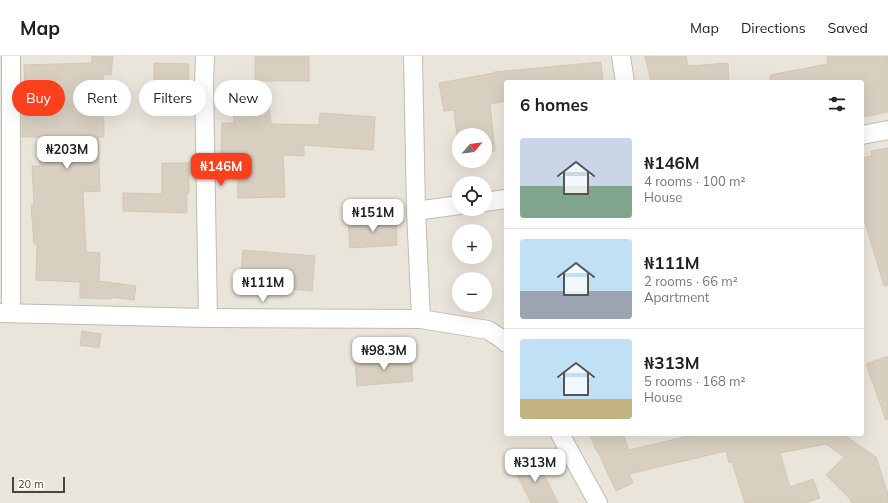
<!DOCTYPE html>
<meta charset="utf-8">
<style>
body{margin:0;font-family:Mulish,sans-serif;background:#f6f6f6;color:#222;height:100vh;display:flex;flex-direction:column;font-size:15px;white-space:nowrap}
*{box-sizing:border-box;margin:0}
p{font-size:13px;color:#767676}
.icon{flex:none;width:22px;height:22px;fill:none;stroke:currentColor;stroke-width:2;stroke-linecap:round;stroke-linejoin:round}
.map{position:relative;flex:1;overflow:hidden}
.side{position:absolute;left:504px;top:24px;width:360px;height:356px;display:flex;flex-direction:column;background:#fff;border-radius:4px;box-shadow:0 4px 16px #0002}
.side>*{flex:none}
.top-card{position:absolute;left:12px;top:24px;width:380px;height:36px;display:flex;gap:8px}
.needle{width:26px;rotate:61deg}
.controls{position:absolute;left:452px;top:72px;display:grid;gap:8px}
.controls a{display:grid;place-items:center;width:40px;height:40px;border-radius:50%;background:#fff;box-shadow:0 4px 16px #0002;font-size:20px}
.scale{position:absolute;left:12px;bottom:10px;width:53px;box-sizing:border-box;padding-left:4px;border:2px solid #4b4439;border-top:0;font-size:11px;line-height:14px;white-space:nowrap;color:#4b4439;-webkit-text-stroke:3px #fff;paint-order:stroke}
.price{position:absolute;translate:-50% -34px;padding:0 9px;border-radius:8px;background:#fff;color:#222;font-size:13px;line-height:26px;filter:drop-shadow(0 1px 2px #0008)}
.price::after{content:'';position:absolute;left:50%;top:24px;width:12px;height:9px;margin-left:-6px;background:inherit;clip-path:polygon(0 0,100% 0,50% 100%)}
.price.current{background:#fc3f1d;color:#fff}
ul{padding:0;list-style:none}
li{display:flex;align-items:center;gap:12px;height:100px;padding:0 16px}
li+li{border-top:1px solid #e0e0e0}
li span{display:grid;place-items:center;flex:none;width:112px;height:80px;border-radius:4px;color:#555}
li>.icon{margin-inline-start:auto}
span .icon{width:48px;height:48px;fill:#fffc;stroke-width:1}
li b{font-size:17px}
h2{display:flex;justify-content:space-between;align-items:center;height:48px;padding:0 16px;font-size:17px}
.chip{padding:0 14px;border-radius:18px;background:#fff;box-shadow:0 4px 16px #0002;font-size:14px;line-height:36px}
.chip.current{background:#fc3f1d;color:#fff}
header{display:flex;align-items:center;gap:24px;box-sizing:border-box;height:56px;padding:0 20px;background:#fff;border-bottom:1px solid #e0e0e0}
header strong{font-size:19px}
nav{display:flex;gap:22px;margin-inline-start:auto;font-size:14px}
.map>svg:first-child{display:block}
.residential{fill:#eae5da;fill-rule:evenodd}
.building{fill:#d8cfc1;stroke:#d3c7b4}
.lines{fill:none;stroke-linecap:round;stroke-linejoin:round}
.minor-casing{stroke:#c2bbae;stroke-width:20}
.minor{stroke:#fff;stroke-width:18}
</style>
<header>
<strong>Map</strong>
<nav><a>Map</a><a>Directions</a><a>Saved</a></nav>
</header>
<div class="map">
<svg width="888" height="447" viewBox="0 0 888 447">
<rect width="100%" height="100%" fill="#f6f3ec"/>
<path class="residential" d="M0 0H888V447H0ZM506 26H862V378H506ZM459 79H485V105H459ZM459 127H485V153H459ZM459 175H485V201H459ZM459 223H485V249H459Z"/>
<g class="building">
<path d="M92 0H113L111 19 103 18 104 81H98L100 135 83 136 86 196 100 197 99 225 136 230 134 244 111 241V243L80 242V226L36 224 37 188H34L31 149H34L32 110H40L39 81H22V43H26L24 9 92 7Z"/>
<rect x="255" y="0" width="54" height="25"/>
<path d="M645 0H686L688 10 728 7 729 26H651Z"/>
<path d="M827 0H888V56L862 61V26H770V19L828 8Z"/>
<path d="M601 6 603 26H506V45L490 48 495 95 485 96V79H459V98L454 54 444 55 439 27 494 17V16Z"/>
<path d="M154 7 189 8 188 34 154 33Z"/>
<path d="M267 31 271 68 319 69 320 57 375 61 373 94 304 89V100L283 99 285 141 238 142 236 98H221L222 67H234L230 35Z"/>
<path d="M888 92V229L884 230 864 163H862V102L872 100 871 95Z"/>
<path d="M162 107H189V137H187V157L123 155V137L162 138Z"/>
<path d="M396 162 397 189 350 192 348 165Z"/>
<path d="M243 194 315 200 312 235 240 228Z"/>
<path d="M82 275 101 278 99 292 80 289Z"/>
<path d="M411 300 413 325 357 330 355 305Z"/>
<path d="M888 300V363L886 364 866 308Z"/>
<path d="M590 378H623L629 394 697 378H843L876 401 888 438V447H852L850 443 826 419 844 401 826 388 780 397 790 431 813 423 820 442 804 447H745L732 406 729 407 726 395 629 418 633 427 616 435 597 394 596 395Z"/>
<path d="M536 402 558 447H531L514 413Z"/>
</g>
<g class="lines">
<defs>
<g id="minor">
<path d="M205 0 204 28 208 262"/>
<path d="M413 0 416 155 421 263"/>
<path d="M621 0 625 26"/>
<path d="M862 79 888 74"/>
<path d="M485 146 506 143"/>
<path d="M416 155 459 149"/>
<path d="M0 257 208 262 421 263 488 274 502 283 506 287"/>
<path d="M11 257V0"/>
<path d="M560 378 598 447"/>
</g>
</defs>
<use href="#minor" class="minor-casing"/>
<use href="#minor" class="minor"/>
</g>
</svg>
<div class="controls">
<a><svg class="needle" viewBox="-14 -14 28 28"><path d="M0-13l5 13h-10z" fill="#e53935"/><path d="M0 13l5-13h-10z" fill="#767676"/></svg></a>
<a><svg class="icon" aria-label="locate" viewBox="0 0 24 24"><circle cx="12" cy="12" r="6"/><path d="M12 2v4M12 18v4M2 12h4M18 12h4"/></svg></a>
<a>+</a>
<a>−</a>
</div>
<div class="scale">20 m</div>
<b class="price" style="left:67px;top:114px">₦203M</b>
<b class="price current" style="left:221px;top:131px">₦146M</b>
<b class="price" style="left:373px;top:177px">₦151M</b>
<b class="price" style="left:263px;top:247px">₦111M</b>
<b class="price" style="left:384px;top:315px">₦98.3M</b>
<b class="price" style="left:535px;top:427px">₦313M</b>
<div class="top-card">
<a class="chip current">Buy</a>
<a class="chip">Rent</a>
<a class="chip">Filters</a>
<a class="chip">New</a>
</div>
<section class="side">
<h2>6 homes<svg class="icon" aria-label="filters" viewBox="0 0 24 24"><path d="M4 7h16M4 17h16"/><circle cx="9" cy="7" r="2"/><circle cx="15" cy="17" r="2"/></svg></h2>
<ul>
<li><span style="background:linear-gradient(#c9d6e8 60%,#7fa58c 0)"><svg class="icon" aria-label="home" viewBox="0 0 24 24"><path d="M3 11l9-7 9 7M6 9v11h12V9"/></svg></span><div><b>₦146M</b><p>4 rooms · 100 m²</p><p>House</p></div></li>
<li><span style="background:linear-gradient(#bfe0f5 65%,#9aa5b1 0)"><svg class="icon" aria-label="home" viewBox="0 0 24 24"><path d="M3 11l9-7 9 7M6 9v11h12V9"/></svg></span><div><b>₦111M</b><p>2 rooms · 66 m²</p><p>Apartment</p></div></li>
<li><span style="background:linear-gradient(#bfe0f5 75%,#c2b280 0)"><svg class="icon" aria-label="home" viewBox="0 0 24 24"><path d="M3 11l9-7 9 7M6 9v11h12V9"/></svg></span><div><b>₦313M</b><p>5 rooms · 168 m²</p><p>House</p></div></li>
</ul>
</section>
</div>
